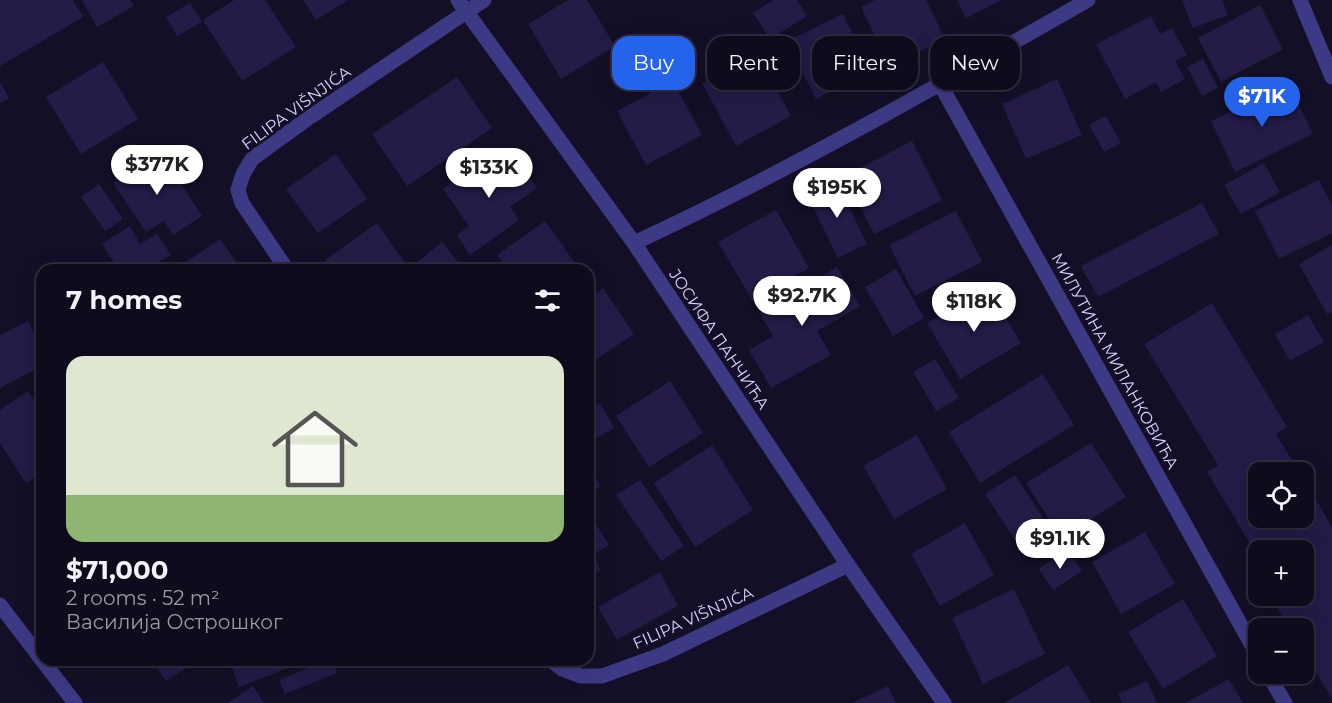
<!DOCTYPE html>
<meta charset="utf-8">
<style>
body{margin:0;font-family:Montserrat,sans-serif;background:#1c1929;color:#f1f3f6;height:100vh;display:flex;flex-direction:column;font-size:22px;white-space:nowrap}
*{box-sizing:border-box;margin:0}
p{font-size:20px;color:#9b9ba3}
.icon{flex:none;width:33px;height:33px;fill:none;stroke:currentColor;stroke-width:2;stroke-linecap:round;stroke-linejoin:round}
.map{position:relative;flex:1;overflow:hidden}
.sheet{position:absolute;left:36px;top:264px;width:558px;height:402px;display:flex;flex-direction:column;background:#0e0b1c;border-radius:18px;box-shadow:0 6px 24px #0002,0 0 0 2px #2e2b3b}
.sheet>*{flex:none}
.guide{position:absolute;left:612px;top:36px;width:570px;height:54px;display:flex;gap:12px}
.tools{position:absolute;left:1248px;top:462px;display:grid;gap:12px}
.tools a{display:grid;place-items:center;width:66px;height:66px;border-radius:12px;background:#0e0b1c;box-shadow:0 6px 24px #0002,0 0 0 2px #2e2b3b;font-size:30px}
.price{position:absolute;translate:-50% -51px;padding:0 14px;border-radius:21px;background:#fff;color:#222;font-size:20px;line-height:39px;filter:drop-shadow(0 2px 3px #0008)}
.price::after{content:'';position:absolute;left:50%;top:36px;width:18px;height:14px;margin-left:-9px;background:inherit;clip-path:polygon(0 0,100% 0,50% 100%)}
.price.on{background:#2563eb;color:#fff}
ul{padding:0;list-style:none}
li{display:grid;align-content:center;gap:12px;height:318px;padding:0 30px}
li span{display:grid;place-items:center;height:186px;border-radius:18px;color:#555}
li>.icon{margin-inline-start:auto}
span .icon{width:108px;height:108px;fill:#fffc;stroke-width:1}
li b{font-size:26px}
h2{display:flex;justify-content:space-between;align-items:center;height:72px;padding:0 30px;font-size:26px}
.tag{padding:0 21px;border-radius:18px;background:#0e0b1c;box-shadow:0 6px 24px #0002,0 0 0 2px #2e2b3b;font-size:21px;line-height:54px}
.tag.on{background:#2563eb;color:#fff}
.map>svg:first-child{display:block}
.building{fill:#241b47}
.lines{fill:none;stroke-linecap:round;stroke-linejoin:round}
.minor{stroke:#3d3a85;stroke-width:15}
.labels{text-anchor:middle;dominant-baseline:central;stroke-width:6;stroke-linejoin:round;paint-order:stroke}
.street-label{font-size:16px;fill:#d9d4ff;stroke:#130f26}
</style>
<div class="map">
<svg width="1332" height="703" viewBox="0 0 1332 703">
<rect width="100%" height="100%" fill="#130f26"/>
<g class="building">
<path d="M0 0H73L83 17 0 66Z"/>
<path d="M82 0H130L134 6 97 27Z"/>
<path d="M234 0H265L296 47 242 81 203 20Z"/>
<path d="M303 0H348L316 20Z"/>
<path d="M568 0H587L615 46 561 79 528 24Z"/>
<path d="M773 0H797L807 16 770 39 753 13Z"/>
<path d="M875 0H926L945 39 889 66 861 7Z"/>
<path d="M957 0H1001L966 18Z"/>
<path d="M1182 0H1222L1228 15 1193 28Z"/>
<path d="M190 3 202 22 177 36 166 17Z"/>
<path d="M1260 5 1283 49 1221 82 1198 38Z"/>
<path d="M843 14 871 71 816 99 787 41Z"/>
<path d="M1151 16 1160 34 1172 28 1187 55 1175 61 1185 79 1161 92 1156 82 1125 99 1096 44Z"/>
<path d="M757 53 791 116 736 146 702 83Z"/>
<path d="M1203 59 1218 88 1202 96 1187 67Z"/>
<path d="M103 62 138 119 81 154 46 97Z"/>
<path d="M457 77 492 128 407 186 372 134Z"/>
<path d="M1057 79 1082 135 1026 159 1002 104Z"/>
<path d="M673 81 702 135 646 165 617 111Z"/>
<path d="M0 82 9 98 0 103Z"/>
<path d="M1289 84 1313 134 1235 172 1211 121Z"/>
<path d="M1106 116 1121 143 1104 152 1089 125Z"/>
<path d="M912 141 942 200 874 234 844 176Z"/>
<path d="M496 151 508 166 517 160 537 188 510 207 519 220 470 255 457 235 469 226 443 189Z"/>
<path d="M160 152 202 216 173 235 164 221 146 232 113 183Z"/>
<path d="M336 154 367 199 318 233 286 189Z"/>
<path d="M1264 163 1280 192 1241 214 1224 185Z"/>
<path d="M836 180 867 244 838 258 807 195Z"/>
<path d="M1319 180 1332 205V233L1279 259 1255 211Z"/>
<path d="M99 184 123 219 105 231 81 197Z"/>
<path d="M1202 203 1219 234 1098 297 1081 266Z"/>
<path d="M776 210 809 268 752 300 718 242Z"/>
<path d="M956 211 982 262 915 296 889 245Z"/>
<path d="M545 221 577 266 570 270H507L497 255Z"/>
<path d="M377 223 410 270H332L325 260Z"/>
<path d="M130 226 140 244 157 234 171 255 147 270H119L102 244Z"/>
<path d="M220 239 242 270H174Z"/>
<path d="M442 242 462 267 458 270H418L414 265Z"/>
<path d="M1332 245V312L1327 314 1299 264Z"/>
<path d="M837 267 860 306 817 331 831 355 771 388 749 350 773 336 759 312Z"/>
<path d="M896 269 924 318 893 336 865 287Z"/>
<path d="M603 288 634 334 588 365V299Z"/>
<path d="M988 288 1021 343 960 379 927 323Z"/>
<path d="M1212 303 1287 427 1276 434 1299 472H1258V518H1304V479L1332 527V699L1304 652V628H1289L1274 602 1282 597 1281 596H1304V550H1258V557L1207 472 1218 465 1144 344Z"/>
<path d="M1308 315 1324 342 1290 361 1275 334Z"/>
<path d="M28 321 42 348V366L0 388V335Z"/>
<path d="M935 359 959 398 936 411 913 372Z"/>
<path d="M1043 374 1074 425 980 483 949 432Z"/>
<path d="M670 381 703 433 649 467 616 416Z"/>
<path d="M28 391 42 412V472L26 483 0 443V410Z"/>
<path d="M600 403 614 428 588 443V410Z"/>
<path d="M917 435 947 489 894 519 863 466Z"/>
<path d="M1091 443 1126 497 1061 538 1026 483Z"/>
<path d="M712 445 753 510 695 547 654 483Z"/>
<path d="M588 469 601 486 588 496Z"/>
<path d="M1015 475 1053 533 1023 552 985 494Z"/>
<path d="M640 480 684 546 661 561 616 495Z"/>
<path d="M590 515 609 545 592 555 601 570 588 578V516Z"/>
<path d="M965 523 994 575 940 606 911 554Z"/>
<path d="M1145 532 1175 584 1121 614 1092 562Z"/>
<path d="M1067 549 1082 571 1053 590 1039 569Z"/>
<path d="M660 572 678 606 617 640 598 607Z"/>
<path d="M1014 589 1045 654 983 684 952 618Z"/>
<path d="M1183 599 1217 656 1163 689 1128 632Z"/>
<path d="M152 660H198L166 681Z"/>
<path d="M229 660H308L239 687Z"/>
<path d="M327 660H331L337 673 285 694 279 680Z"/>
<path d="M1068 665 1091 703H1004Z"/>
<path d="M1229 679 1243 703H1185Z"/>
<path d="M1147 681 1157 703H1122L1118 694Z"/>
<path d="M253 686 264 703H228Z"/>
<path d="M888 686 896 703H852Z"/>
</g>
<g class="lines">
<g class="minor">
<path d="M458 0 634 243 848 565 944 703"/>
<path d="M1300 0 1332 77"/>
<path d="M940 84 1258 656"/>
<path d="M634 243C789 171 939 85 1088 0"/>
<path d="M287 270 242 203 238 190 243 174 252 159 310 117 484 0"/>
<path d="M0 605 42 660"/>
<path d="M42 660 75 703"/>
<path d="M551 660 562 669 581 676H602L663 654 848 565"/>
<path d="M1268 674 1285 703"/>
</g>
</g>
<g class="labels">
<g class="street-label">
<text transform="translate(296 108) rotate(-36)">FILIPA VIŠNJIĆA</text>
<text transform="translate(719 339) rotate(56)">ЈОСИФА ПАНЧИЋА</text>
<text transform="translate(1115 361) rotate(61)">МИЛУТИНА МИЛАНКОВИЋА</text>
<text transform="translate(693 618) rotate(-24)">FILIPA VIŠNJIĆA</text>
</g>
</g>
</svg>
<div class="tools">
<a><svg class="icon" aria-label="locate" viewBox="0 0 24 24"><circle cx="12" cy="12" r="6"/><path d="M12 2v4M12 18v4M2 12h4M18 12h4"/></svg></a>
<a>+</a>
<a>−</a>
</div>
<b class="price on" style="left:1262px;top:128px">$71K</b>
<b class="price" style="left:157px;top:196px">$377K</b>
<b class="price" style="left:489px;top:199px">$133K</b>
<b class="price" style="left:837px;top:219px">$195K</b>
<b class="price" style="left:802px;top:327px">$92.7K</b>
<b class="price" style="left:974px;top:333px">$118K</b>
<b class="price" style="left:1060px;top:570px">$91.1K</b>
<div class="guide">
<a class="tag on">Buy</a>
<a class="tag">Rent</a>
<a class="tag">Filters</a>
<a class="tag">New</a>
</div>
<section class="sheet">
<h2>7 homes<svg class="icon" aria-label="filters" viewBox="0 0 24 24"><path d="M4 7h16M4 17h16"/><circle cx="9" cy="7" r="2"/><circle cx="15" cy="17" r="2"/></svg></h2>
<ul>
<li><span style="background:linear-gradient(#dfe7d0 75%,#8fb573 0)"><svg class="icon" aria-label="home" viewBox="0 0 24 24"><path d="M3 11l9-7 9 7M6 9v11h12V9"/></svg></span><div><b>$71,000</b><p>2 rooms · 52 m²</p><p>Василија Острошког</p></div></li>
</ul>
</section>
</div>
